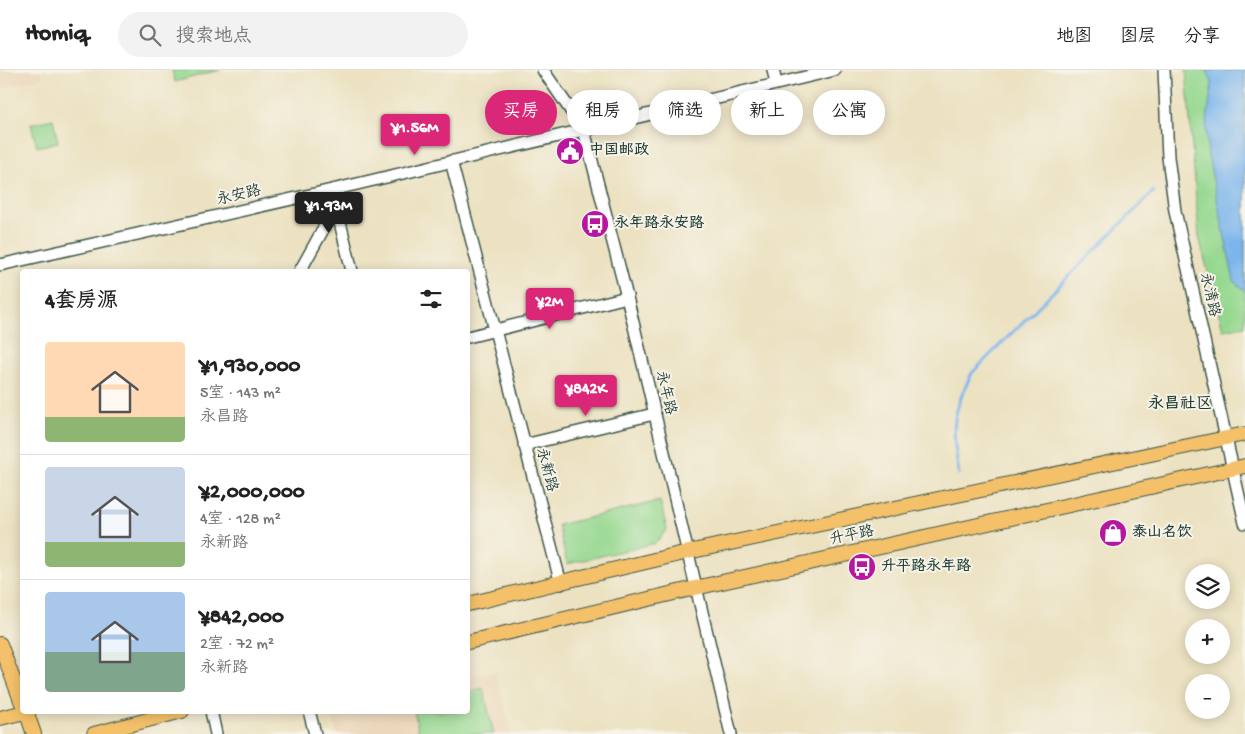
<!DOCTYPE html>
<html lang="zh">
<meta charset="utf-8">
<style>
body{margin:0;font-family:"Gochi Hand","LXGW WenKai TC",sans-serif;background:#f2f2f2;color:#222;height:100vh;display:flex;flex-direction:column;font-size:19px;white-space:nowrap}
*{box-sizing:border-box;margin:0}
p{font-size:16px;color:#767676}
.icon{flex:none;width:28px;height:28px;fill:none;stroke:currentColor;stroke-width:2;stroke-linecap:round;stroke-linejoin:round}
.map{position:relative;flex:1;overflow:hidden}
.sheet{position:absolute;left:20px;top:199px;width:450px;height:445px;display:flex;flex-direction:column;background:#fff;border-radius:5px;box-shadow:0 2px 12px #0003}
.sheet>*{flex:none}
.guide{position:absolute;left:485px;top:20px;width:475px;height:45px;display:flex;gap:10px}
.controls{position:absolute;left:1185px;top:494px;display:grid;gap:10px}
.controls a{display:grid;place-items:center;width:45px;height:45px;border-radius:50%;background:#fff;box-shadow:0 2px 12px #0003;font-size:25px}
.price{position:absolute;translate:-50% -42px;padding:0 11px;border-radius:5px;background:#db2777;color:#fff;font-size:16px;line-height:32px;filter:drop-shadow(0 1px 2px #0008)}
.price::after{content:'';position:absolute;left:50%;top:30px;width:15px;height:11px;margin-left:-8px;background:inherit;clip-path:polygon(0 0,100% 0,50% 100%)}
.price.active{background:#222;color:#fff}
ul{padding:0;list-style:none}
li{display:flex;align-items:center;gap:15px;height:125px;padding:0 25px}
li+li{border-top:1px solid #e0e0e0}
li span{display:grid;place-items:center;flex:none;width:140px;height:100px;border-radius:5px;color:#555}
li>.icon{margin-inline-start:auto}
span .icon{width:60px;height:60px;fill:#fffc;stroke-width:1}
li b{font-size:21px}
h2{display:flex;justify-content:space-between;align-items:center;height:60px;padding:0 25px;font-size:21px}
.pill{padding:0 18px;border-radius:22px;background:#fff;box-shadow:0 2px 12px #0003;font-size:18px;line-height:45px}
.pill.active{background:#db2777;color:#fff}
header{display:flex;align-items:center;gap:30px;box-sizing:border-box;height:70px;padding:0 25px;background:#fff;border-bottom:1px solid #e0e0e0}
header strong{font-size:24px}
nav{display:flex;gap:28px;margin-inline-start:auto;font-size:18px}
.search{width:350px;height:45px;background:#f2f2f2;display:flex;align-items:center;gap:12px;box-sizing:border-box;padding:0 18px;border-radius:28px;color:#767676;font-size:19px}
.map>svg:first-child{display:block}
.built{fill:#ecd7ba}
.green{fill:#96d890;stroke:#5a8a62}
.water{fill:#7cb5ec;stroke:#4e7990}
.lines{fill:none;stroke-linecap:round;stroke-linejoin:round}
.stream{stroke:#7cb5ec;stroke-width:3}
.minor-casing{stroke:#3e5649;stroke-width:14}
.major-casing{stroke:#3e5649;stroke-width:16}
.minor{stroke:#fff;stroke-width:11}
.major{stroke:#f4c16b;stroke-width:14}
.labels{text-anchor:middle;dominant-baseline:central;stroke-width:4;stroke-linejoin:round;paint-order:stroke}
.poi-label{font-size:15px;font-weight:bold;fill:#1f3d34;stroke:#f7f3e8;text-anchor:start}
.street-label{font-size:15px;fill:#1f3d34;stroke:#f7f3e8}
.neighbourhood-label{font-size:16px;font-weight:bold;fill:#1f3d34;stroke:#f7f3e8}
</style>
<header>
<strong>Homiq</strong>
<div class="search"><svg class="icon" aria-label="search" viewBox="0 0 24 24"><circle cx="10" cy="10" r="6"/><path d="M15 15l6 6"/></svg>搜索地点</div>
<nav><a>地图</a><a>图层</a><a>分享</a></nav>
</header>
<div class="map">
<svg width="1245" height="664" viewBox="0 0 1245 664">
<rect width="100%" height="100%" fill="#f7f3e8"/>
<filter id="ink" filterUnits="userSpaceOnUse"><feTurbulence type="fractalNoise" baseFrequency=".02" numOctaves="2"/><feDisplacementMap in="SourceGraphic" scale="10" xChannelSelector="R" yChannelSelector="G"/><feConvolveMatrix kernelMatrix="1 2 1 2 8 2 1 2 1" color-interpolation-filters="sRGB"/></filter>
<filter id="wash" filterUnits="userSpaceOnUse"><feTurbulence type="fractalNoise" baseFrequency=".0096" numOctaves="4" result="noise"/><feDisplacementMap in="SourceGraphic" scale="20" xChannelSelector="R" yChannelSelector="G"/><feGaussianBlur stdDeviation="1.12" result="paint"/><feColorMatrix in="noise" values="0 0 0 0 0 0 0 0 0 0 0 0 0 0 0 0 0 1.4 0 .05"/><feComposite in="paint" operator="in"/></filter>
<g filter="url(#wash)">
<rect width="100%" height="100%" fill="#ece2c2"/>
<g class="built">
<path d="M0 0H40L43 7 0 20Z"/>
<path d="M495 601 511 664H337L331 641H468V607Z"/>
</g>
<g class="green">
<path d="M172 0H220L175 12Z"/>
<path d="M1186 0H1245V256L1223 260 1199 167Z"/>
<path d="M53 49 58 72 37 77 31 54Z"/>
<path d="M660 431 667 459 656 473 567 494 558 455Z"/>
<path d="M483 618 494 664H419L414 641H468V622Z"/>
</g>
<path class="water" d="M1207 0H1245V222L1234 211 1208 86 1206 58 1212 13Z"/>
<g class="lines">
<path class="stream" d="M959 404C952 358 950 346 972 303L1154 121"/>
</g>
</g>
<g filter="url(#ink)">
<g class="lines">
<defs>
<g id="minor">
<path d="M543 0 584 60 627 227 731 664"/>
<path d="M773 0 776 13"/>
<path d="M1164 0 1168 87 1175 141 1245 453"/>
<path d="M451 91 561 514"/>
<path d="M332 120 352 201"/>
<path d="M0 195 332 120 835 0"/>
<path d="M300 201 336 136"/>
<path d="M468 267 627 227"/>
<path d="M524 375 654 344"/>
<path d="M211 641 216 664"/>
<path d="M309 641 315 664"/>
</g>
<g id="major">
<path d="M468 534 688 482 1245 364"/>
<path d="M468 572 695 518 1245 396"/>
<path d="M0 574 22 633"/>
<path d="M26 641 34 664"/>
<path d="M0 648 29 641"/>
<path d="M94 664 182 641"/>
</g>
</defs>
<use href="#minor" class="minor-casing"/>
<use href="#major" class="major-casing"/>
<use href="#minor" class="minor"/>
<use href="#major" class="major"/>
</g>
</g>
<defs>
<symbol id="civic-disc" viewBox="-11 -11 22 22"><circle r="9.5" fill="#b5179e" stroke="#f7f3e8"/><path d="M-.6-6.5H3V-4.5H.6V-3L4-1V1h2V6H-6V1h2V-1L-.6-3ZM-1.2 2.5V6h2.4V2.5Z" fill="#fff"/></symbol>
<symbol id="bus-disc" viewBox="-11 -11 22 22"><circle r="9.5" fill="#b5179e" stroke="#f7f3e8"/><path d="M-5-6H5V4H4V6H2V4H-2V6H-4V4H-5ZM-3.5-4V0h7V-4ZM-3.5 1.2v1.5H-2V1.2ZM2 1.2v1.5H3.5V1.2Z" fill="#fff"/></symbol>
<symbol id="shop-disc" viewBox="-11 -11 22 22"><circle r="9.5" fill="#b5179e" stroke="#f7f3e8"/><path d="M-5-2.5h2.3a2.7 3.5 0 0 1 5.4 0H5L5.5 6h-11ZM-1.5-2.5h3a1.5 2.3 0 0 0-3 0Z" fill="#fff"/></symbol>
</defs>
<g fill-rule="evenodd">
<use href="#civic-disc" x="554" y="65" width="32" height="32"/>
<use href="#bus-disc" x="579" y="138" width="32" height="32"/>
<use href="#shop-disc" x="1097" y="447" width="32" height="32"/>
<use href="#bus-disc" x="846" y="481" width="32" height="32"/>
</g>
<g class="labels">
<g class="poi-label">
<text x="589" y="81">中国邮政</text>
<text x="614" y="154">永年路永安路</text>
<text x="1132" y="463">泰山名饮</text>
<text x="881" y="497">升平路永年路</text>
</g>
<g class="street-label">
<text transform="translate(239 126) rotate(-13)">永安路</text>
<text transform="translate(1209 225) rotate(77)">永清路</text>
<text transform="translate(665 323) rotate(77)">永年路</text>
<text transform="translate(546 400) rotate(75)">永新路</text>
<text transform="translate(852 466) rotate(-12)">升平路</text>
</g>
<g class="neighbourhood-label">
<text x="1180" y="335">永昌社区</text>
</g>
</g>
</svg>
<div class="controls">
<a><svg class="icon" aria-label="layers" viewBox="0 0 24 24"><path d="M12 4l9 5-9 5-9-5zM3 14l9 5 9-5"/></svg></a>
<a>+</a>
<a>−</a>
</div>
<b class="price" style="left:415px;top:86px">¥1.56M</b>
<b class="price active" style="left:329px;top:164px">¥1.93M</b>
<b class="price" style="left:550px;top:260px">¥2M</b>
<b class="price" style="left:586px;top:347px">¥842K</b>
<div class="guide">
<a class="pill active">买房</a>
<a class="pill">租房</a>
<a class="pill">筛选</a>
<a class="pill">新上</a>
<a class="pill">公寓</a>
</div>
<section class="sheet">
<h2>4套房源<svg class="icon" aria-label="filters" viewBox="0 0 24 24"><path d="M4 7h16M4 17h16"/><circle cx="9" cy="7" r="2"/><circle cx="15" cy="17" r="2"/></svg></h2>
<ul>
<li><span style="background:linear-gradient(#ffd9b3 75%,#8fb573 0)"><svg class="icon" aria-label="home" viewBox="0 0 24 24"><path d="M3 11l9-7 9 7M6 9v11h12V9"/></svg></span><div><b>¥1,930,000</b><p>5室 · 143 m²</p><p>永昌路</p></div></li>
<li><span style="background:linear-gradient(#c9d6e8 75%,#8fb573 0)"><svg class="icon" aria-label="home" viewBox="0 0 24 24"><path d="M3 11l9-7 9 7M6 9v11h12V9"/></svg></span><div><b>¥2,000,000</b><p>4室 · 128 m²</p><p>永新路</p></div></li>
<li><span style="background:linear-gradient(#a9c7e8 60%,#7fa58c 0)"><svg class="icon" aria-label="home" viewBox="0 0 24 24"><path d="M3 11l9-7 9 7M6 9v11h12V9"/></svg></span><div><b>¥842,000</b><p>2室 · 72 m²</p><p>永新路</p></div></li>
</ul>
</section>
</div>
